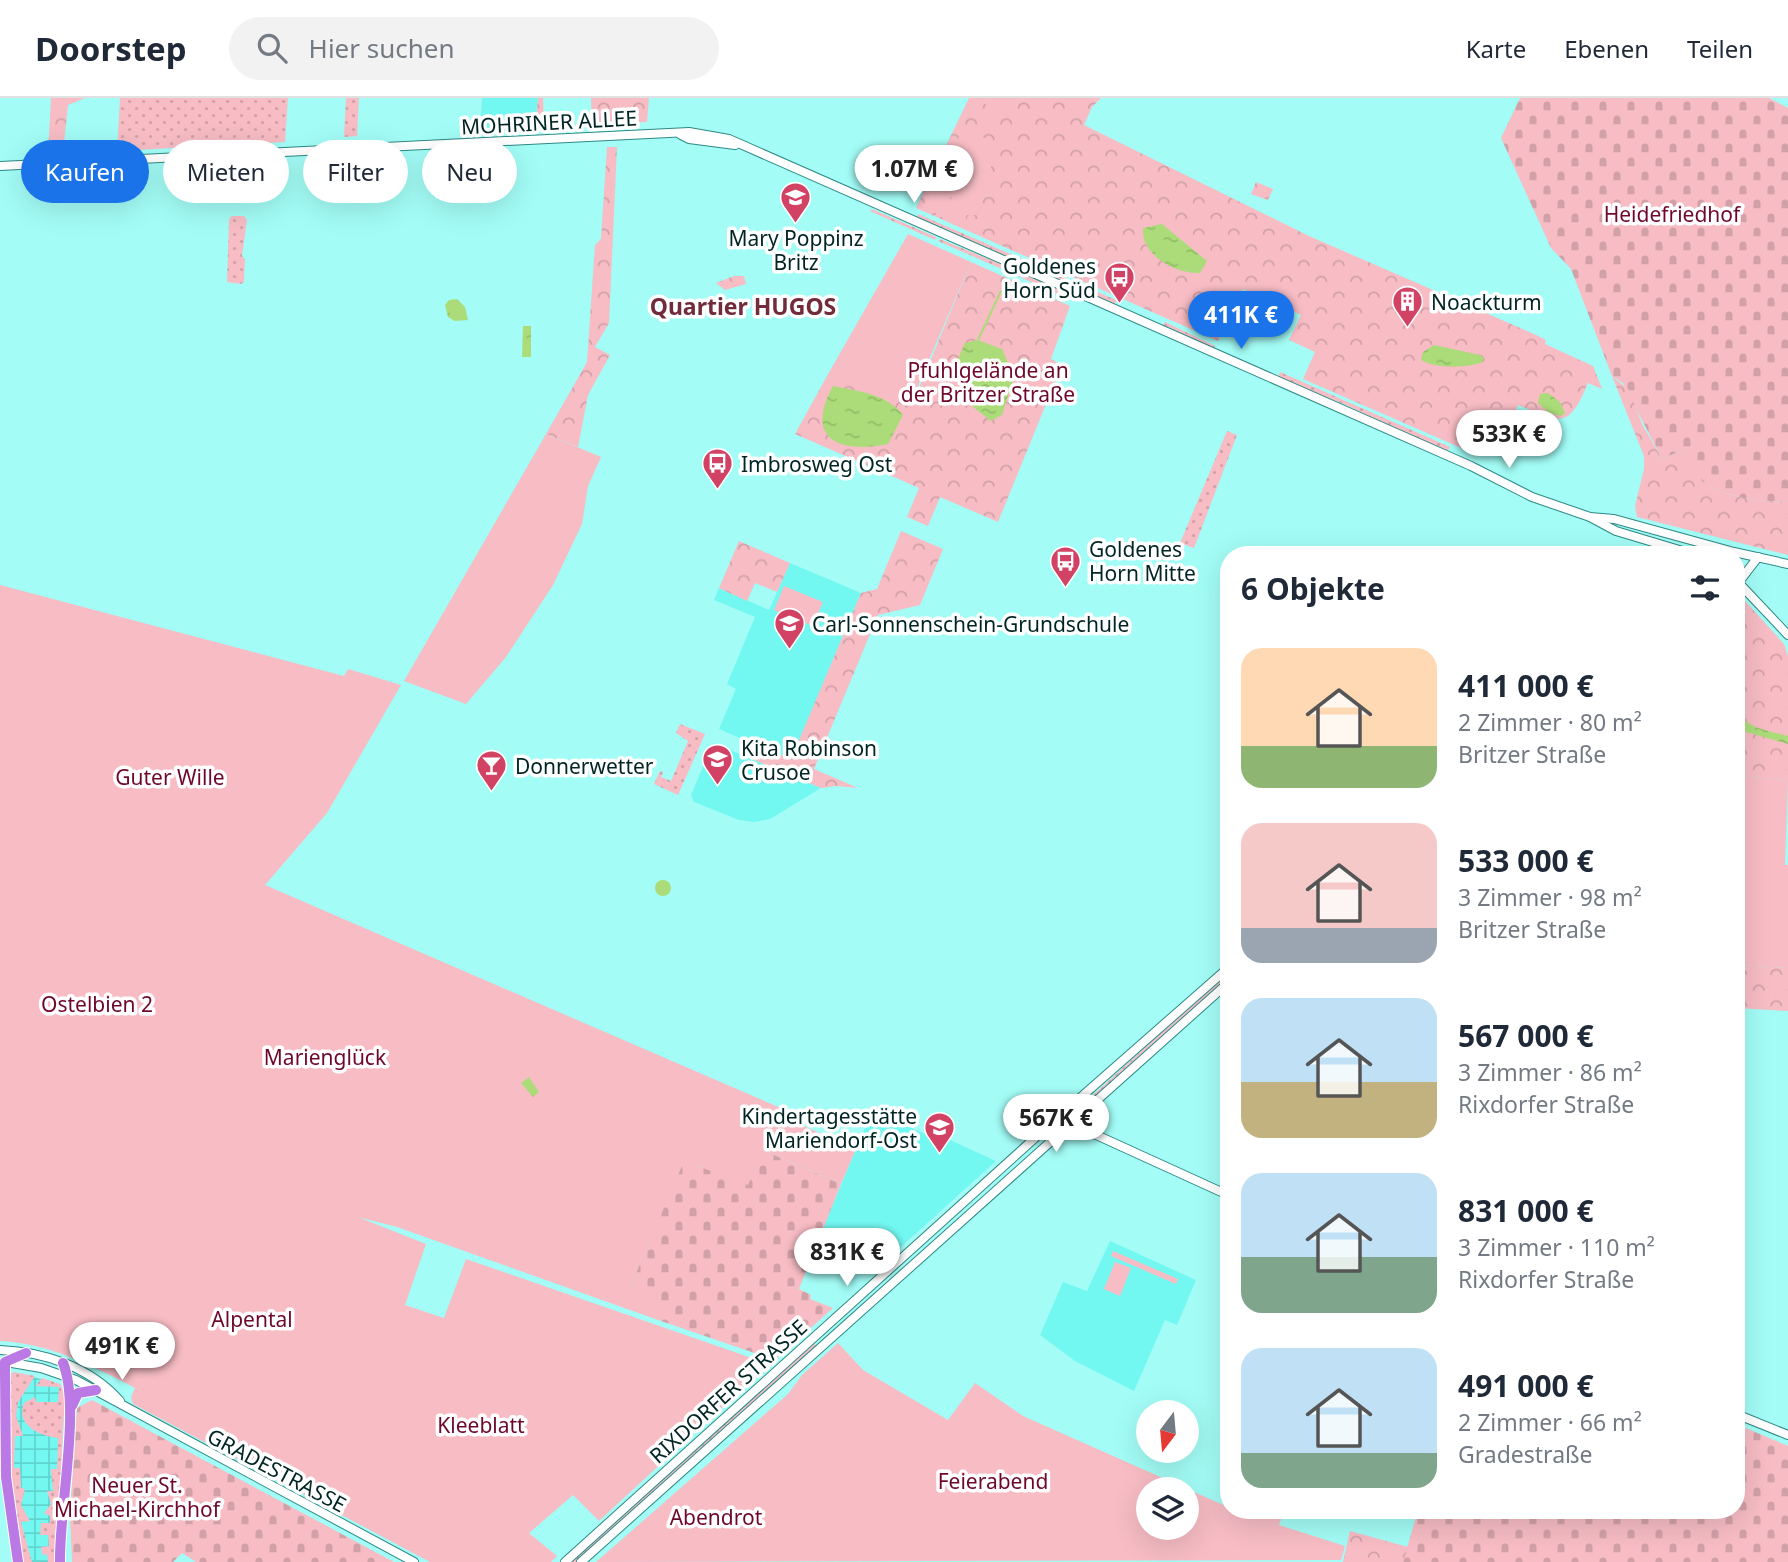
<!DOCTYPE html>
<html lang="de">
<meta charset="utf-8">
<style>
body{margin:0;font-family:"Noto Sans",sans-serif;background:#f2f2f3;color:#1f2937;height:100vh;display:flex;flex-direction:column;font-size:26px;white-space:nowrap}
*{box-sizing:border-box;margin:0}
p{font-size:23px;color:#747a83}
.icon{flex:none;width:38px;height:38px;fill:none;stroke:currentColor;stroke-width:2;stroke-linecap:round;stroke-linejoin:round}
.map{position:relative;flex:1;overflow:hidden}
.details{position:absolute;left:1220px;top:448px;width:525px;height:973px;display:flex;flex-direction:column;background:#fff;border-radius:28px;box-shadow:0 7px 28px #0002}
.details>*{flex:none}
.top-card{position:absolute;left:21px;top:42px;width:665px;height:63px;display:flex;gap:14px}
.needle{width:46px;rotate:196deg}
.buttons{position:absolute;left:1136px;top:1302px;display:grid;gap:14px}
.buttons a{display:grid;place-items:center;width:63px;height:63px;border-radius:50%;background:#fff;box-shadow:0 7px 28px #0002;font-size:35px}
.price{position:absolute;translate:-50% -60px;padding:0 16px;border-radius:24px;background:#fff;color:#222;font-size:23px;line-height:46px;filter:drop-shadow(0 2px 4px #0008)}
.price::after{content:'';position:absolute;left:50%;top:42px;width:21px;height:16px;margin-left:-10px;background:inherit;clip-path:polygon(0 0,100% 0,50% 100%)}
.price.current{background:#1a73e8;color:#fff}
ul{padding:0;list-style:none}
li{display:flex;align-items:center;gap:21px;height:175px;padding:0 21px}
li span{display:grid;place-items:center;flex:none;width:196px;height:140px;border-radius:21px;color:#555}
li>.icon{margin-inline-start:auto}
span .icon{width:84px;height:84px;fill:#fffc;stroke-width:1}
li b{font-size:30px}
h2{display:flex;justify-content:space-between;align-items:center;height:84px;padding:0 21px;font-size:30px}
.pill{padding:0 24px;border-radius:32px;background:#fff;box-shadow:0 7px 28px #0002;font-size:24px;line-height:63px}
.pill.current{background:#1a73e8;color:#fff}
header{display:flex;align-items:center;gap:42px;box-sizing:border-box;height:98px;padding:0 35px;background:#fff;border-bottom:2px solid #e0e1e3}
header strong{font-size:33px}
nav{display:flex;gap:38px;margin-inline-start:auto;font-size:24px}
.search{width:490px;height:63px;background:#f2f2f3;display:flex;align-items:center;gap:18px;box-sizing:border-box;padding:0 24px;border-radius:38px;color:#747a83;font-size:26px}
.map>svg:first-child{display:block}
.built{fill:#73f8f1}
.industrial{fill:url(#industrial-grid)}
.grass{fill:url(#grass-dots)}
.cemetery{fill:url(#cemetery-stones)}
.park{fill:url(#park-crowns);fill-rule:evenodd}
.garden{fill:#f7bcc4;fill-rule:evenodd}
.water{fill:url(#water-ripples)}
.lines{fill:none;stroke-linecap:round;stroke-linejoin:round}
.stream{stroke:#abdc79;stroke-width:2}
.secondary-casing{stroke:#2c8a85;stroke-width:10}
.highway-casing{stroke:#fff;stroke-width:12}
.secondary{stroke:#fff;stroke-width:8}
.highway{stroke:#ba79e5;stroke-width:10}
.labels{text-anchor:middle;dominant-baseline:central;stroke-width:7;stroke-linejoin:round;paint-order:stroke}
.street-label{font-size:21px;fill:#002524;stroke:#fff}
.park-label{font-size:21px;fill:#6f072a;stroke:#fff}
.poi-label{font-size:21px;fill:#002524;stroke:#fff;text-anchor:start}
.neighbourhood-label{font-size:23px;font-weight:bold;fill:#722b3a;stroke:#fff}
</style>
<header>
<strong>Doorstep</strong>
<div class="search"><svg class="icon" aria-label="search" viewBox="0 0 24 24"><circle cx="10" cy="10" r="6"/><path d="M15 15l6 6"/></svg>Hier suchen</div>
<nav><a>Karte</a><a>Ebenen</a><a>Teilen</a></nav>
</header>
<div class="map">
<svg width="1788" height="1464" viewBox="0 0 1788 1464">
<defs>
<pattern id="industrial-grid" width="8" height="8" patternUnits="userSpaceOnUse" patternTransform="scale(1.75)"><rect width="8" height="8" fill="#73f8f1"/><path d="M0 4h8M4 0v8" fill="none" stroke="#62d4ce"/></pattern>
<pattern id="grass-dots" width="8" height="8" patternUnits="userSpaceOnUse" patternTransform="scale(1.75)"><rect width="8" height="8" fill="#f7bcc4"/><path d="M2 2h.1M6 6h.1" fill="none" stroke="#d2a1a8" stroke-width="1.8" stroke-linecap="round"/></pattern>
<pattern id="cemetery-stones" width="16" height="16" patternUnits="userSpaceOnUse" patternTransform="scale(1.75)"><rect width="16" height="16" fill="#f7bcc4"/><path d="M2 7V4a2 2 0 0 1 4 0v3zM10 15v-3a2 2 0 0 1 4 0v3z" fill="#d2a1a8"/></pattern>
<pattern id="park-crowns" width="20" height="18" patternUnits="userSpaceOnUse" patternTransform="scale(1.75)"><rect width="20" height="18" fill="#f7bcc4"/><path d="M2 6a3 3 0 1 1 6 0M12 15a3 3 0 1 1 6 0" fill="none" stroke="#d2a1a8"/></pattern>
<pattern id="water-ripples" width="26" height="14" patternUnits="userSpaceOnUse" patternTransform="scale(1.75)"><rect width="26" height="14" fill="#abdc79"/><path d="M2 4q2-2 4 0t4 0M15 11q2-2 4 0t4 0" fill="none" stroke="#91bd68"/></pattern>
</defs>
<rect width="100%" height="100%" fill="#a3fcf6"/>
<g class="built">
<path d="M482 0H538L535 29 487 34 480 32Z"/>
<path d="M790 465 861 495 791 662 719 631 736 591 727 586 755 519 714 502 719 490 769 512Z"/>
<path d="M713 645 821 690 770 721 754 724 739 722 694 704 691 697Z"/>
<path d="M872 1013 937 1041 939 1037 996 1063 882 1166 819 1140Z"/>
<path d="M1110 1143 1196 1182 1177 1227 1165 1222 1134 1293 1075 1263 1040 1237 1063 1184 1087 1193Z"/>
</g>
<path class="industrial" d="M14 1274 60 1286 61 1375 56 1464H22L14 1418Z"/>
<g class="grass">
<path d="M120 0H288L285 44 117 53Z"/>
<path d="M346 0H359L357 38 344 39Z"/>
<path d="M872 111 936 139 935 142 870 113Z"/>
<path d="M918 116 1068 181 1065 186 937 127 936 129 917 121Z"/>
<path d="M232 118H244L247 122 242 158 245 161 244 184 241 186 227 184 229 121Z"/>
<path d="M940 141 1063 192 1061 197 938 143Z"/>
<path d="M1072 183 1116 202 1115 206 1071 189Z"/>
<path d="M1165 224 1215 248 1214 252 1169 229H1162Z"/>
<path d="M1280 274 1450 349 1447 354 1346 307 1278 280Z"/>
<path d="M1227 333 1237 337 1194 450 1180 445Z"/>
<path d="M680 626 705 636 678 697 654 686 660 673 663 674 661 679 671 683 688 643 676 635Z"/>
<path d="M1227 875 1228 882 1094 1000 1092 998Z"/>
<path d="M814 1245 816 1248 577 1464H570Z"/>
<path d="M14 1274 35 1278 18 1304 16 1318 23 1338H15L14 1370H20L21 1390 25 1391 21 1407 30 1423 21 1424 32 1464H22L10 1379 9 1277Z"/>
<path d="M42 1280 60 1286 65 1296 56 1464H48L47 1456 42 1457 41 1449 49 1448 48 1437H40L41 1425H50V1418L44 1415 51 1406 47 1393H53L51 1371H57L58 1340C41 1338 15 1328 24 1305L35 1299 36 1304H58L59 1289 36 1288Z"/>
</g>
<g class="cemetery">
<path d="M1520 0H1769L1788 10V404C1758 403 1711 400 1692 373 1687 367 1685 359 1681 353L1662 361 1623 285 1612 278 1571 171 1551 150 1501 40Z"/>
<path d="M763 1052 841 1086 799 1191 811 1197 810 1201 833 1210 775 1262 658 1222 630 1189 684 1062 702 1070Z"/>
<path d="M92 1302 394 1464H196L182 1455 173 1464H72L70 1416 77 1310Z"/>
<path d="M1736 1326 1788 1348V1464H1403L1418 1412H1736Z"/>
</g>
<g class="park">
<path d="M51 0H85L68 7 63 55 48 56Z"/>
<path d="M538 0H543L544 29H535Z"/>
<path d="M591 0H649L647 24 592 27Z"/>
<path d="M969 0H986L984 4 1014 0H1101L1092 9 1084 27 1309 138 1534 236 1546 242 1545 246 1593 268 1602 291 1588 285C1568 333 1561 324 1518 307L1508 331 1490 324 1475 356 1303 281 1315 254 1289 242 1301 217 1243 191 1218 243 916 110ZM965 53 979 74C967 98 984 105 953 126L948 119 953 97 950 76Z"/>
<path d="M607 49H617L609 225 595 249 610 257 588 297 578 349 546 336 587 264 595 147 601 141Z"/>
<path d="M1256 84 1273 91 1268 102 1251 96Z"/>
<path d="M971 164 1070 208 1051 261 1062 267 998 424 940 399 928 428 907 419 919 390 795 336 827 278 898 302 917 295Z"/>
<path d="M734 178H744L746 186 725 192 716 185Z"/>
<path d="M1612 278 1629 292 1642 326 1662 361 1681 353C1685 359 1687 366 1692 372 1710 400 1758 403 1788 404V457L1637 419 1635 408 1644 371V358Z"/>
<path d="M901 433 943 451 920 507 878 517 814 671 858 690 836 688 821 690 747 659 752 645 791 661 861 495 877 491Z"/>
<path d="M739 443 790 465 777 494 755 485 747 503 719 490Z"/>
<path d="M1736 493 1784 546 1788 558V682L1736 678Z"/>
<path d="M1736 867 1788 870V913L1736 910Z"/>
<path d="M1350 1433 1408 1449 1403 1464H1343Z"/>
</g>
<g class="garden">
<path d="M986 0H1014L1004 3 1000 11 989 12 984 4Z"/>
<path d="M962 32H972L977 40H987L992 48 988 56 994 64 989 73 980 74 975 83 980 90 976 100 981 108 977 117H967L963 126 953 127 948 119H938L933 111 937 102 951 101 953 97 946 84 950 76 945 68 949 59 964 56 958 41Z"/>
<path d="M908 136 971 164 919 285 917 295 920 308 898 304 827 278Z"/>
<path d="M546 336 601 359 588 388 582 426 553 487 506 559 466 606 404 583Z"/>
<path d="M0 487 344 578 348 571 401 587 327 715 265 787 783 1011 781 1018 856 1051 841 1086 763 1052 748 1087 684 1063 630 1189 665 1204 658 1222 397 1129 358 1119 426 1146 405 1207 444 1220 466 1161 769 1266 599 1423 573 1397 529 1435 557 1458 551 1464H430L133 1306 131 1299 135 1290C94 1268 48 1245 0 1243Z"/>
<path d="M784 488 823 504 813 528 774 512Z"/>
<path d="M1736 678 1788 682 1785 767H1788V870L1736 867Z"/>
<path d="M1113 1153 1178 1181 1176 1186 1111 1158Z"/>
<path d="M1115 1164 1131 1170 1120 1198 1104 1191Z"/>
<path d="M838 1245 863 1272 948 1322 975 1285 1023 1318 1228 1409V1412L1260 1421 1263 1412H1284L1279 1427 1345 1448 1341 1462 596 1464 788 1296 802 1277ZM1186 1391V1430H1148V1391Z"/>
</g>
<g class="water">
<path d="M1162 126 1207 163 1200 175C1176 176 1141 158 1143 130Z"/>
<path d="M457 201 465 209 468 222 455 223 448 219 445 207 449 202Z"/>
<path d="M523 228H531V259H522Z"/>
<path d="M978 242 1002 251 1014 279 1002 317 991 323 968 305V276L957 263 965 245Z"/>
<path d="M1434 247 1480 257 1484 260 1483 264C1466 270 1437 271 1421 262L1423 254Z"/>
<path d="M833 288C858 293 887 296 903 317L888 346C839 356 804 341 833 288Z"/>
<path d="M1548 295 1560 304 1565 315 1561 318 1549 315 1538 305 1540 296Z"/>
<path d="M1736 521C1751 550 1729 601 1742 619 1750 631 1775 634 1788 638V646L1736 631Z"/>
<circle cx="663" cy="790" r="8"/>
<path d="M529 979 539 994 533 999 521 985Z"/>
</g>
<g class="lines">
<path class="stream" d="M978 242 1001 193"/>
<defs>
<g id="secondary">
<path d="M681 37 689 41 735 47"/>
<path d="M0 68 689 34 729 41 1471 368 1532 399 1590 419 1614 421 1734 454 1788 466"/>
<path d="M1590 419 1616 433 1696 457"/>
<path d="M1703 457 1731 454"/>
<path d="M1736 482 1788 537"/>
<path d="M1739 484 1758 459"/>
<path d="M1073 1022 1081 1030 1228 1097"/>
<path d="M0 1252C45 1254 90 1269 120 1303"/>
<path d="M6 1264 41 1270 76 1282 414 1464"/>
<path d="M1736 1316 1788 1337"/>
<path d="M565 1464 1056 1021 1228 870"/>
<path d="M581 1464 1228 885"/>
</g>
<g id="highway">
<path d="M72 1308 78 1295 96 1292"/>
<path d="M18 1464 6 1379 5 1273V1264L26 1255"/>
<path d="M60 1464C59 1411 81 1309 63 1265"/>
</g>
</defs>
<use href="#secondary" class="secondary-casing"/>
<use href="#highway" class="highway-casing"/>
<use href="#secondary" class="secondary"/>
<use href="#highway" class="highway"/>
</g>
<defs>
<symbol id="school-pin" viewBox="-11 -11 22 30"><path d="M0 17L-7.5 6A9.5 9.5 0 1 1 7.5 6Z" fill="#d14264" stroke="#fff"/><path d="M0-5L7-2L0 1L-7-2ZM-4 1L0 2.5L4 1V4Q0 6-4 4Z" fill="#fff"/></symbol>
<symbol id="bus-pin" viewBox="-11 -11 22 30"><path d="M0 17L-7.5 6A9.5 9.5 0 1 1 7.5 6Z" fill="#d14264" stroke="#fff"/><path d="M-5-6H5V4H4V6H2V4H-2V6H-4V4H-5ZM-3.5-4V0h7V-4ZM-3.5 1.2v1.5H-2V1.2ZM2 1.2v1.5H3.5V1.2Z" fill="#fff"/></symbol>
<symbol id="building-pin" viewBox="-11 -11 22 30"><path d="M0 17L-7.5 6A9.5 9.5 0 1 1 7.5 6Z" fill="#d14264" stroke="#fff"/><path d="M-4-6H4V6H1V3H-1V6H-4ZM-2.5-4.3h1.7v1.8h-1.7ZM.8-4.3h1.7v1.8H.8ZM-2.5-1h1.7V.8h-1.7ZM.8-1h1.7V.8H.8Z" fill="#fff"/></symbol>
<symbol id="bar-pin" viewBox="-11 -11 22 30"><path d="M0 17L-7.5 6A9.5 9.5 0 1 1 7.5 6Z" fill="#d14264" stroke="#fff"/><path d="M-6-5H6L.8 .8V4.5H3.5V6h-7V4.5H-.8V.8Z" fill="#fff"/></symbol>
</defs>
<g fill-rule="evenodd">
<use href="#school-pin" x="778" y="82" width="35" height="47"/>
<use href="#bus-pin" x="1102" y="162" width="35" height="47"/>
<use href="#building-pin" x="1390" y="186" width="35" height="47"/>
<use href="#bus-pin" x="700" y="348" width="35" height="47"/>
<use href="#bus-pin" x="1048" y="446" width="35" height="47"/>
<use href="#school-pin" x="772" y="508" width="35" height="47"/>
<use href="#school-pin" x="700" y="644" width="35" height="47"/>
<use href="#bar-pin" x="474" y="650" width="35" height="47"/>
<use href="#school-pin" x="922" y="1012" width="35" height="47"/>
</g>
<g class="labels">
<g class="street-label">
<text transform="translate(549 24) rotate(-3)">MOHRINER ALLEE</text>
<text transform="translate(728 1293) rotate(-42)">RIXDORFER STRASSE</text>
<text transform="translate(277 1372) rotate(28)">GRADESTRASSE</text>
</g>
<g class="park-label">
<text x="1672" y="116">Heidefriedhof</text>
<text x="988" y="272">Pfuhlgelände an<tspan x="988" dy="24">der Britzer Straße</tspan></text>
<text x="170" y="679">Guter Wille</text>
<text x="97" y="906">Ostelbien 2</text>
<text x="325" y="959">Marienglück</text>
<text x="252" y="1221">Alpental</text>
<text x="481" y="1327">Kleeblatt</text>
<text x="993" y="1383">Feierabend</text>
<text x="137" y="1387">Neuer St.<tspan x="137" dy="24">Michael-Kirchhof</tspan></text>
<text x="716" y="1419">Abendrot</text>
</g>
<g class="poi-label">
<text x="796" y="140" text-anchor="middle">Mary Poppinz<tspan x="796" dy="24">Britz</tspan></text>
<text x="1096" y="168" text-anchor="end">Goldenes<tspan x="1096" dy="24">Horn Süd</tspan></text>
<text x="1431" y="204">Noackturm</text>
<text x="741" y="366">Imbrosweg Ost</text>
<text x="1089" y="451">Goldenes<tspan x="1089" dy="24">Horn Mitte</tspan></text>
<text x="812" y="526">Carl-Sonnenschein-Grundschule</text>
<text x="741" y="650">Kita Robinson<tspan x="741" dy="24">Crusoe</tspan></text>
<text x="515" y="668">Donnerwetter</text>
<text x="917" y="1018" text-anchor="end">Kindertagesstätte<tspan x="917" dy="24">Mariendorf-Ost</tspan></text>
</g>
<g class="neighbourhood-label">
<text x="743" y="208">Quartier HUGOS</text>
</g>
</g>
</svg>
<div class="buttons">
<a><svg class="needle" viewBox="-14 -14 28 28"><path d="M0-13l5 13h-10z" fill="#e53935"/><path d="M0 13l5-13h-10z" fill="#747a83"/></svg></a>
<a><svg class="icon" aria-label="layers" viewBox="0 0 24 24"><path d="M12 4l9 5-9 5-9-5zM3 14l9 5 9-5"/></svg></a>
</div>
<b class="price" style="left:914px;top:107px">1.07M €</b>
<b class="price current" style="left:1241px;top:253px">411K €</b>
<b class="price" style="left:1509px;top:372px">533K €</b>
<b class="price" style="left:1056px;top:1056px">567K €</b>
<b class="price" style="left:847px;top:1190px">831K €</b>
<b class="price" style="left:122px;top:1284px">491K €</b>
<div class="top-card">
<a class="pill current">Kaufen</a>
<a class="pill">Mieten</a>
<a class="pill">Filter</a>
<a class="pill">Neu</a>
</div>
<section class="details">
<h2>6 Objekte<svg class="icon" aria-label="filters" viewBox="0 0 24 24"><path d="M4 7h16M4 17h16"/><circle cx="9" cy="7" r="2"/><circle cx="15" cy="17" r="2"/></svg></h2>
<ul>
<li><span style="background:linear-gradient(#ffd9b3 70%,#8fb573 0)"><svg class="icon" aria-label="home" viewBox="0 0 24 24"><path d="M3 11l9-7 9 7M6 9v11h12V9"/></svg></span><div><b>411 000 €</b><p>2 Zimmer · 80 m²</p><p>Britzer Straße</p></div></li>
<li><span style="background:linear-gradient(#f6c9c9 75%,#9aa5b1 0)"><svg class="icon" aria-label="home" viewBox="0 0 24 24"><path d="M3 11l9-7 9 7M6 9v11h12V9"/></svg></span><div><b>533 000 €</b><p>3 Zimmer · 98 m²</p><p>Britzer Straße</p></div></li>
<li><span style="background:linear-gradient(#bfe0f5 60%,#c2b280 0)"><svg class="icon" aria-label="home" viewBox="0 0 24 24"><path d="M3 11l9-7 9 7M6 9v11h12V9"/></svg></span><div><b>567 000 €</b><p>3 Zimmer · 86 m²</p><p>Rixdorfer Straße</p></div></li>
<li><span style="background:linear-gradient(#bfe0f5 60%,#7fa58c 0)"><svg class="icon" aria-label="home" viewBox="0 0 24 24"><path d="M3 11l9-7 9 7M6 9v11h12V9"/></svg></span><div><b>831 000 €</b><p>3 Zimmer · 110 m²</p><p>Rixdorfer Straße</p></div></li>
<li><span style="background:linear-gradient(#bfe0f5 75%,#7fa58c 0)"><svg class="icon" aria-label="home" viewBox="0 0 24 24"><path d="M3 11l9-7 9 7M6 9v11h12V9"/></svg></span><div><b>491 000 €</b><p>2 Zimmer · 66 m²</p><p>Gradestraße</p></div></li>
</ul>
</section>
</div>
